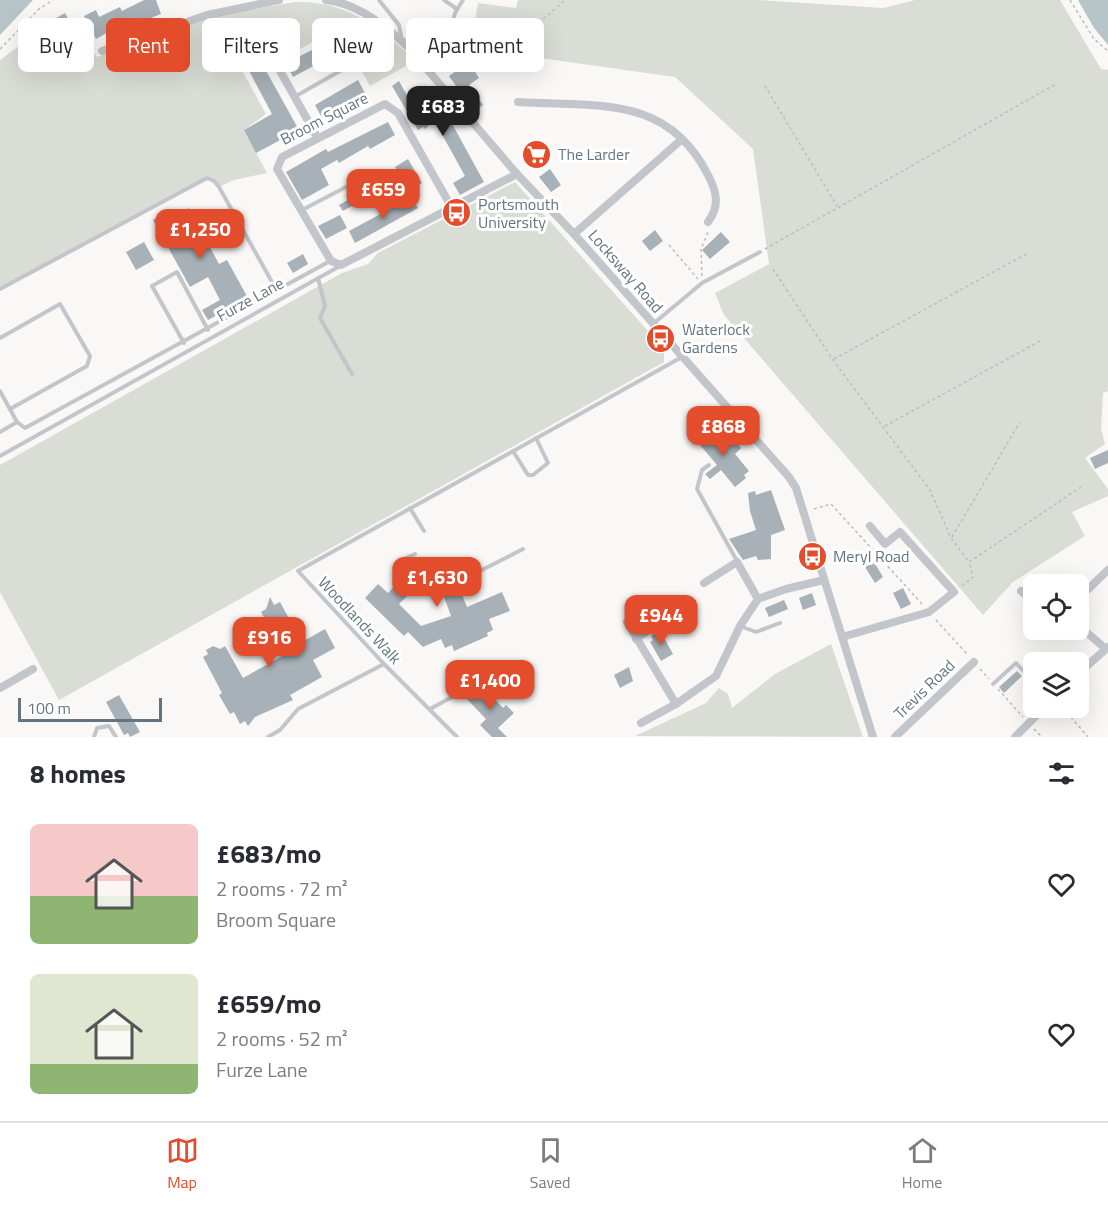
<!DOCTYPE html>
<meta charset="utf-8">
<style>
body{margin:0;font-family:"Titillium Web",sans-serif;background:#f7f7f7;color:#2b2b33;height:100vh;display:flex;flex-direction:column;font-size:22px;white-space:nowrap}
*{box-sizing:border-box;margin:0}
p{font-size:20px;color:#7c7c81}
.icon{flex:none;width:33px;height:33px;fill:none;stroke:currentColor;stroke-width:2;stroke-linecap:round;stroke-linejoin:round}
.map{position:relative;height:737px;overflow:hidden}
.panel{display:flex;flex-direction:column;background:#fff;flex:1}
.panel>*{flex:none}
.hud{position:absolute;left:18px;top:18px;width:600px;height:54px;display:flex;gap:12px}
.tools{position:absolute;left:1023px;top:574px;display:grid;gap:12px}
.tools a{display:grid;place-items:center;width:66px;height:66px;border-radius:9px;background:#fff;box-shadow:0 6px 24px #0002;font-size:30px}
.scale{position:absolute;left:18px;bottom:15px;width:144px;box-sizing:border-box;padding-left:6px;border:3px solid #647581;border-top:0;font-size:16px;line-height:21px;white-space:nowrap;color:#647581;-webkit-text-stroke:4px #fff;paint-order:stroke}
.price{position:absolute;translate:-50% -51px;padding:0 14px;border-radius:12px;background:#e34d2b;color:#fff;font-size:20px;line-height:39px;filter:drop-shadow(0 2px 3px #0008)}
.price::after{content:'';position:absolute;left:50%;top:36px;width:18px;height:14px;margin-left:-9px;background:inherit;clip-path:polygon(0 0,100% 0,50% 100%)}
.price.on{background:#222;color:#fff}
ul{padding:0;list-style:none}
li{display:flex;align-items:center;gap:18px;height:150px;padding:0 30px}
li span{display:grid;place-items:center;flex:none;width:168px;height:120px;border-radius:9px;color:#555}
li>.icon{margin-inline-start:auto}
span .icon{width:72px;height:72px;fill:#fffc;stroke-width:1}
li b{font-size:26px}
h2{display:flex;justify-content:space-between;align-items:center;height:72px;padding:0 30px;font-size:26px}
.chip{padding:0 21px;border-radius:9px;background:#fff;box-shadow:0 6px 24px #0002;font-size:21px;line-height:54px}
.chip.on{background:#e34d2b;color:#fff}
.tabs{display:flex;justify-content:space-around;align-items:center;height:84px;border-top:2px solid #e1e1e2;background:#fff;font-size:16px;color:#7c7c81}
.tabs a{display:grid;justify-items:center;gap:3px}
.tabs .on{color:#e34d2b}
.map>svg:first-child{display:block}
.green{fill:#d9ddd5}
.water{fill:#b7c5c8}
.building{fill:#a8b1b7;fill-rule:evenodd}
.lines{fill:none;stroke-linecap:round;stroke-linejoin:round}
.path{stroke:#babdc0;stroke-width:1.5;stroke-dasharray:3 3;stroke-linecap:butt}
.lane{stroke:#c2c6ca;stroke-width:4}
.street{stroke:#c2c6ca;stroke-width:8}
.labels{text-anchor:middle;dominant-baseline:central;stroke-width:6;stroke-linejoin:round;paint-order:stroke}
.street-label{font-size:16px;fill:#647581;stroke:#fff}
.poi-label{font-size:16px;fill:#647581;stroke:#fff;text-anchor:start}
</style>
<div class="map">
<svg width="1108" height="737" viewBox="0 0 1108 737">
<rect width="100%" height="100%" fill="#f9f8f6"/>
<g class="green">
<path d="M518 0H757L883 8 915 0H1060L1101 69 1108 70V391L1103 393 1101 429 1105 444 1085 458 1108 489V496L1072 512 1085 536 1013 582 983 615 724 315 715 293 769 264 753 149 675 77 470 48 478 3 516 8Z"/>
<path d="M295 2C344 0 382 26 415 61L370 86 347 45 342 48 338 42 322 51 315 41 298 50 292 39 284 35 265 43 269 52 240 67 266 114 244 130 267 173 234 180 219 187 207 178 0 289V60L28 39 64 67 95 54 97 57 108 53 118 62 123 59 122 48 214 16Z"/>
<path d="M515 182 664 349V362L59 700 0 592V465L342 273 368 264 378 253Z"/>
<path d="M831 644 863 737 635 736 706 703 719 688 728 694 732 708 775 674Z"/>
</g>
<g class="water">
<path d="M0 0H33L0 35Z"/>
<path d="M1078 0H1108V45L1094 28Z"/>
</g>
<g class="building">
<path d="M144 0H156L161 14 113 33 112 30 96 39 84 16 96 10 99 17 120 7 122 11Z"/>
<path d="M65 13 71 24 54 35 47 23Z"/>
<path d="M368 26 376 41 380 39 387 51 381 55 378 51 374 53 362 30Z"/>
<path d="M346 48 355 65 351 67 345 62 329 72 320 55 326 51 330 57Z"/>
<path d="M312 50 319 63 293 77 286 63Z"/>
<path d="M481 53 487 61 474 70 479 78 469 85 483 105 474 112 449 76Z"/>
<path d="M260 60 299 130 256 153 244 130 272 114 247 67Z"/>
<path d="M358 80 365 93 322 118 315 105Z"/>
<path d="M399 81 415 110 429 97 450 120 484 182 460 195 453 183 465 176 434 120 425 129 423 127 418 130 392 86Z"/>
<path d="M388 122 395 135 370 149 368 146 339 163 337 160 321 169 329 185 302 200 286 172 326 149 328 152Z"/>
<path d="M408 159 422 183 409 191 395 167Z"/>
<path d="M378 169 387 186 343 211 339 205 377 183 371 172Z"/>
<path d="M550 169 561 185 551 192 539 177Z"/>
<path d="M412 197 418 208 355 243 349 231Z"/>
<path d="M189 208 219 264 227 260 248 298 208 320 202 310 220 300 208 277 190 287 153 220 169 211 173 217Z"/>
<path d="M340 215 347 228 326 239 318 226Z"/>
<path d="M655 230 663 241 650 251 642 241Z"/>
<path d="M721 232 730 242 710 259 702 250Z"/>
<path d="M144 242 154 260 136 270 126 252Z"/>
<path d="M303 254 308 264 293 273 287 263Z"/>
<path d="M710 427 723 443 732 436 741 448 735 454 749 471 744 475 746 478 735 487 721 470 710 479 705 474 717 465 695 439Z"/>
<path d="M1108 450V463L1095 469 1090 458Z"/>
<path d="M771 490 785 530 771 535V559L758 560 756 556 743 560 729 539 756 530 750 511 748 493 755 491 756 495Z"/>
<path d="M410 561 412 564 415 562 424 573H438V586L457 566 473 580 460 590 467 607 502 592 510 611 489 619 493 630 487 633 488 636 454 651 452 645 445 648 441 639 423 647 408 632 404 636 365 598 378 584 388 593 406 574 402 567ZM414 589 444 597 451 616 421 626 399 604Z"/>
<path d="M874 562 883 577 875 583 865 567Z"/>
<path d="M903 588 911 604 901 609 893 593Z"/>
<path d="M812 593 816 605 803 610 799 598Z"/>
<path d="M270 597 274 605 280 602 302 642 325 629 335 648 313 660 322 677 290 695 293 700 255 717 248 726 245 721 240 724 234 712 230 714 219 695 222 693 203 657 208 654 206 650 213 646 220 649 225 646 243 678 284 655 277 643 266 649 254 628 266 621 261 612 266 609Z"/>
<path d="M784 600 788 609 769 617 765 608Z"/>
<path d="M660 631 673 654 661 661 650 642 653 640 651 636Z"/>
<path d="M629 667 633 681 620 688 614 675Z"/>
<path d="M1017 671 1022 676 1004 693 999 687Z"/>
<path d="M486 683 490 688 487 691 503 708 506 705 514 713 498 728 507 737H492L480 725 486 719 465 697Z"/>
<path d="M119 695 140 732 130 737 128 733 124 735 106 702Z"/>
</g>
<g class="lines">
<g class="path">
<path d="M1070 0 1094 39 1108 51"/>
<path d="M454 46C466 49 483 57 495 54 504 52 557 8 565 0"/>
<path d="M0 49 39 9 53 0"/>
<path d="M765 86 837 206"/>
<path d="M669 245 698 279"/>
<path d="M765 249 1056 84"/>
<path d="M773 269 833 360 930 490 951 538 969 562"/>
<path d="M702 276 701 249 708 232"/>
<path d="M834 359 1028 253"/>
<path d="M885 426 1042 340"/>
<path d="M814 509 831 504 923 605"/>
<path d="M952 537 1020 422"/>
<path d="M962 586 973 577 969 562 1081 487"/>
<path d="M936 620 967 654"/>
<path d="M980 669 989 679"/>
<path d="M998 689 1023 717"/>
<path d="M1063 708 1088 737"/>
<path d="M1034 729 1042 737"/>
</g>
<g class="lane">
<path d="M379 0 399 25 402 41"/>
<path d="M444 0 457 9"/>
<path d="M426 67 447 44 455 13 463 0"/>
<path d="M296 96 347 67"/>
<path d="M302 210 367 176"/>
<path d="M318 278 325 306 320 318 352 374"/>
<path d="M0 289 207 178 214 181 219 187 277 291"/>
<path d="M653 324 702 283 760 252"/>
<path d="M0 338 60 304 90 356 87 366 10 409"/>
<path d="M184 343 152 286 177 272 208 330"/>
<path d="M0 391 17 422 25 428 330 261"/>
<path d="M0 432 17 422"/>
<path d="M513 451 528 475H533L548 463 536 438"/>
<path d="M0 456 340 266"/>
<path d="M709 465 702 470 697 489 737 561"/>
<path d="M410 508 424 531"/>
<path d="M404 559 415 554"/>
<path d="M453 559 478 572 523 549"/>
<path d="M740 626 756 632 780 623"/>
<path d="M993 684 1016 663 1034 683"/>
<path d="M430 709 485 679"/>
<path d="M94 737 97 728 109 726 116 737"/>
<path d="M268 737 280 730 298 709 384 664"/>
<path d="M457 737 384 664 298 571 682 357"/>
</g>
<g class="street">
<path d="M326 0C357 3 385 25 407 46L517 174 574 234 789 477 796 488 873 737"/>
<path d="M102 51 207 15 279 0"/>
<path d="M274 60 317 137"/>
<path d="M518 102C596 107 667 94 708 175 717 192 720 206 708 222"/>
<path d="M452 208 398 113 385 104 282 157 277 169 331 261 341 265 517 174"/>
<path d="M574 234 681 140"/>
<path d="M704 583 737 562 758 599"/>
<path d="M1021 591 1034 602"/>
<path d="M1078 599 1108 570"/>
<path d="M627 622 676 704"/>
<path d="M1078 625 1106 649"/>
<path d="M842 637 929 612 954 592 900 532 885 544 870 526"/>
<path d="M636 639 646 632"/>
<path d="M1078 674 1108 647"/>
<path d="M0 688 33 669"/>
<path d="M641 723 676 704 716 676 740 626 758 599 786 589 824 580"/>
<path d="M895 737 974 662"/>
<path d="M1015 737 1044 708"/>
</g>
</g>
<defs>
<symbol id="supermarket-disc" viewBox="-11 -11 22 22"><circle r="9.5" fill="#e34d2b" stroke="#fff"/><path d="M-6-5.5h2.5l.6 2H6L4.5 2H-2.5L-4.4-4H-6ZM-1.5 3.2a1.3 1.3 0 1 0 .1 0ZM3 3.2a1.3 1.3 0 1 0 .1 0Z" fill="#fff"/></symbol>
<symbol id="bus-disc" viewBox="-11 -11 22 22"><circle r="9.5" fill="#e34d2b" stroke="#fff"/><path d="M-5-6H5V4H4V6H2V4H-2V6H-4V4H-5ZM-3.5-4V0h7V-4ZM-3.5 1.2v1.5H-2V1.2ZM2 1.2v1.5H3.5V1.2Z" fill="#fff"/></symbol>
</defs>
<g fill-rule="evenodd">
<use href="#supermarket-disc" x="520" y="138" width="33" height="33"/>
<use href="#bus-disc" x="440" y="196" width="33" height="33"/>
<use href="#bus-disc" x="644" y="322" width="33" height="33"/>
<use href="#bus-disc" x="796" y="540" width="33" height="33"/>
</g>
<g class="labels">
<g class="street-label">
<text transform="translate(324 118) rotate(-27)">Broom Square</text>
<text transform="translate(626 271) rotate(49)">Locksway Road</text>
<text transform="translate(250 299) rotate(-29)">Furze Lane</text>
<text transform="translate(360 620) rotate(47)">Woodlands Walk</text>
<text transform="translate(924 689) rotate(-44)">Trevis Road</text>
</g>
<g class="poi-label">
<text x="558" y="154">The Larder</text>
<text x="478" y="204">Portsmouth<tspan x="478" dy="18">University</tspan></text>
<text x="682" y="329">Waterlock<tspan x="682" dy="18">Gardens</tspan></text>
<text x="833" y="556">Meryl Road</text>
</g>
</g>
</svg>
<div class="tools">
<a><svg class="icon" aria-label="locate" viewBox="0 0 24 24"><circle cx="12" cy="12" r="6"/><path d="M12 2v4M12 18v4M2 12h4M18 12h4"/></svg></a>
<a><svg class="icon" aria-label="layers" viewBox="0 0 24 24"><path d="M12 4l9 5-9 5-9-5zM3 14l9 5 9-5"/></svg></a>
</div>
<div class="scale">100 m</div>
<b class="price on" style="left:443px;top:137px">£683</b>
<b class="price" style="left:383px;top:220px">£659</b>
<b class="price" style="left:200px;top:260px">£1,250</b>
<b class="price" style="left:723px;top:457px">£868</b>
<b class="price" style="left:437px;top:608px">£1,630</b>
<b class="price" style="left:661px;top:646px">£944</b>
<b class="price" style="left:269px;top:668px">£916</b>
<b class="price" style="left:490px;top:711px">£1,400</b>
<div class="hud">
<a class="chip">Buy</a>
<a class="chip on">Rent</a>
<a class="chip">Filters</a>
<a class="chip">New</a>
<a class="chip">Apartment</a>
</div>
</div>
<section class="panel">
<h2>8 homes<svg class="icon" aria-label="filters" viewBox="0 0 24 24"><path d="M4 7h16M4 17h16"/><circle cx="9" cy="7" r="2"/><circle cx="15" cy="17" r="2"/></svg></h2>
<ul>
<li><span style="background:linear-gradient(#f6c9c9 60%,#8fb573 0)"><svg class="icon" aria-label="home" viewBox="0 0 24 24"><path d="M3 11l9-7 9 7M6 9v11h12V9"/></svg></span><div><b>£683/mo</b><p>2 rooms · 72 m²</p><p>Broom Square</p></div><svg class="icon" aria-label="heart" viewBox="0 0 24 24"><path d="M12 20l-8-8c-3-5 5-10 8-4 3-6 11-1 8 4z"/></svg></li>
<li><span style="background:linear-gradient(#dfe7d0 75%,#8fb573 0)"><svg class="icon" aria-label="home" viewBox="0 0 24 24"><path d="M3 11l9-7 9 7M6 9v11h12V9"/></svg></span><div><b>£659/mo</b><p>2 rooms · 52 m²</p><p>Furze Lane</p></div><svg class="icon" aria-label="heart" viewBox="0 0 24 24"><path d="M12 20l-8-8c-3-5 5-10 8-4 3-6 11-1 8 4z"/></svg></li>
</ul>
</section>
<nav class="tabs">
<a class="on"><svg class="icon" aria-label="map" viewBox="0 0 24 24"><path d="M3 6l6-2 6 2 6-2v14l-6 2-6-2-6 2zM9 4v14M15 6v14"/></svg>Map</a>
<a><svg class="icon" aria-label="saved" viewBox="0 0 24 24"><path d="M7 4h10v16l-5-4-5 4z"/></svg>Saved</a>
<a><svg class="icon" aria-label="home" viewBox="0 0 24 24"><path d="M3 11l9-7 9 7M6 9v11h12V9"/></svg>Home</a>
</nav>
